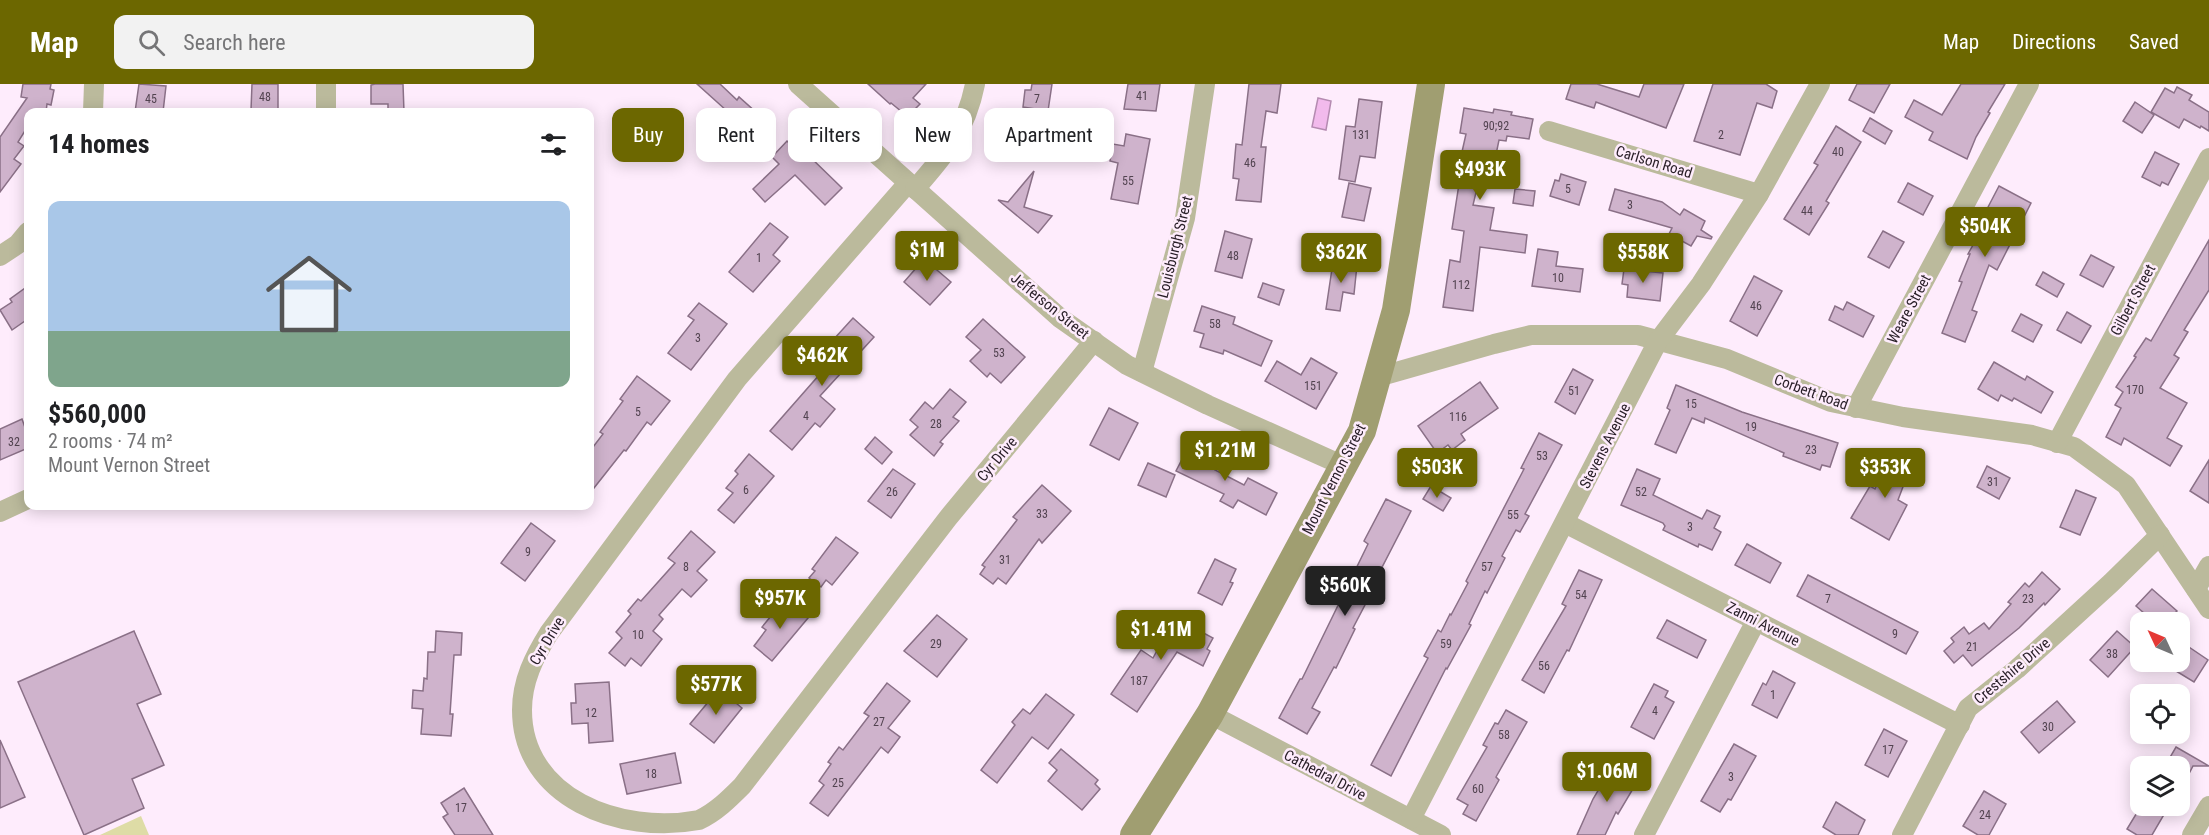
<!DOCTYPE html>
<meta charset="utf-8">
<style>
body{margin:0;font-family:"Roboto Condensed",sans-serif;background:#f2f2f2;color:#202124;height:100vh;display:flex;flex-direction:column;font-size:22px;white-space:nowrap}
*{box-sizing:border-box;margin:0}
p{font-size:20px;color:#757577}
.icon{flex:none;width:33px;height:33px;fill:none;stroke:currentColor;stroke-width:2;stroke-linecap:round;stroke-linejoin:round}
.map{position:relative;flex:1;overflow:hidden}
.panel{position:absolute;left:24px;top:24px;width:570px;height:402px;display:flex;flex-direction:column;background:#fff;border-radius:12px;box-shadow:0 3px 15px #0003}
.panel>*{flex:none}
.banner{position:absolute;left:612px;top:24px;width:570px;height:54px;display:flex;gap:12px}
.needle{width:39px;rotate:314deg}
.tools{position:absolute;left:2130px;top:528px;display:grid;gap:12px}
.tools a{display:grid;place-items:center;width:60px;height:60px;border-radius:12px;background:#fff;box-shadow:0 3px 15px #0003;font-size:30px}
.price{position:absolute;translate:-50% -51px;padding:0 14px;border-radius:6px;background:#6c6700;color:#fff;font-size:20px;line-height:39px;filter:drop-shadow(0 2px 3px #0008)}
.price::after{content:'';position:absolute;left:50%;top:36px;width:18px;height:14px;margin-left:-9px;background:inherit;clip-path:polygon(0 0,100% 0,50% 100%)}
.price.selected{background:#222;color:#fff}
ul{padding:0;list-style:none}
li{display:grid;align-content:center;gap:12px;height:318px;padding:0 24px}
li+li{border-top:2px solid #e0e0e0}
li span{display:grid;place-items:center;height:186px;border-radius:12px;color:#555}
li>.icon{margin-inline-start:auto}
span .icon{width:108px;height:108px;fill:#fffc;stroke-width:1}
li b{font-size:26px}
h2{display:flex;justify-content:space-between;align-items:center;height:72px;padding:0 24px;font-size:26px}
.pill{padding:0 21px;border-radius:12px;background:#fff;box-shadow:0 3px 15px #0003;font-size:21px;line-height:54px}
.pill.selected{background:#6c6700;color:#fff}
header{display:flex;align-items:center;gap:36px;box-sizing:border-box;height:84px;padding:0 30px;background:#6c6700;color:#fff}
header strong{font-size:28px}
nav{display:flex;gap:33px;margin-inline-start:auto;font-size:21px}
.search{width:420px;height:54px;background:#f2f2f2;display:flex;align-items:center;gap:15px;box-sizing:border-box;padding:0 21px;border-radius:12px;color:#757577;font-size:22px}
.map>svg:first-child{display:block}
.green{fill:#dedca6}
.water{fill:#f2baec;stroke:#b58bb1;stroke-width:1.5}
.building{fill:#cfb3cc;stroke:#8a7087;stroke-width:1.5}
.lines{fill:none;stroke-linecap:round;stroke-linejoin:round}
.street{stroke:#bbba9c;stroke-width:20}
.secondary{stroke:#a09e71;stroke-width:28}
.labels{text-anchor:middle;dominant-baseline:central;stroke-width:5;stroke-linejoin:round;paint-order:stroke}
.number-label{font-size:12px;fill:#524350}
.street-label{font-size:15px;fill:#281e27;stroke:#feecfc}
</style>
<header>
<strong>Map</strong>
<div class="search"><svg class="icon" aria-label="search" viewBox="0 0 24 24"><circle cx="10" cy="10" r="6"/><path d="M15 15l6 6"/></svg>Search here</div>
<nav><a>Map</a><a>Directions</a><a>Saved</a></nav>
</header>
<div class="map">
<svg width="2209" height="751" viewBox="0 0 2209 751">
<rect width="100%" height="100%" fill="#feecfc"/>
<path class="green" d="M141 732 149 751H100Z"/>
<path class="water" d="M1318 14 1331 17 1326 46 1312 43Z"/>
<g class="building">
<path d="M23 0H51L50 5 54 6 51 21 47 20 46 28H28V42L18 58 24 62 14 75 21 80 0 108V53L27 14 21 13Z"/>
<path d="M139 0 166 2 163 28H135Z"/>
<path d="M252 0H278V26H251Z"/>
<path d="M375 0H403L404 28H388V20H371V1Z"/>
<path d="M697 0H720L737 16 739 13 766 37 764 41 746 59 720 35 727 27Z"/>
<path d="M868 0H926L913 14 920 20 910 30 904 25 902 28 891 19 890 20Z"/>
<path d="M1032 0H1052L1048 27 1023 23 1025 6H1031Z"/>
<path d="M1128 0H1160L1156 27 1124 25Z"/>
<path d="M1249 0H1281L1277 29 1266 27 1261 63H1266L1261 118 1236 116 1239 95 1233 94 1236 60 1242 61Z"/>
<path d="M1571 0H1597L1639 13 1644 0H1684L1666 44 1596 18 1594 24 1566 15Z"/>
<path d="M1713 0H1766L1777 7 1772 24 1757 19 1740 71 1694 57Z"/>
<path d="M1857 0H1890L1874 29 1849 16Z"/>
<path d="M1961 0H2005L1988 28 1990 29 1976 53 1967 75 1929 56 1933 48 1905 33 1914 16 1942 31Z"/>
<path d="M2177 3 2192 11 2189 16 2209 28V47L2201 42 2200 44 2184 35 2179 44 2151 28 2165 4 2174 9Z"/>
<path d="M1359 15 1382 18 1375 74 1360 72 1355 98 1339 95 1346 42 1355 43Z"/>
<path d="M2135 18 2154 31 2142 49 2123 37Z"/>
<path d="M1464 24 1493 29 1494 25 1512 28 1511 31 1533 35 1529 55 1507 52 1506 57 1499 56 1493 85 1482 83 1473 121 1494 124 1490 146 1527 151 1525 169 1480 163 1473 227 1443 223 1450 176 1460 178 1464 147 1452 145 1459 100 1455 99 1466 50 1460 49Z"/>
<path d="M1870 34 1892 47 1885 60 1863 47Z"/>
<path d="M1836 42 1861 58 1826 117 1829 119 1809 151 1784 135 1818 81 1814 79Z"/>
<path d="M1126 50 1150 55 1138 120 1111 115 1118 79 1110 77 1113 60 1124 62Z"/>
<path d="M787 57 804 74 808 71 842 104 825 121 795 91 765 118 753 105 779 80 772 73Z"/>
<path d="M2155 68 2179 80 2168 101 2162 98 2160 102 2142 93Z"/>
<path d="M1034 87 1024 123 1052 132 1038 149 998 116 1008 118Z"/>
<path d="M1561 90 1586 98 1579 121 1550 112 1555 96 1559 97Z"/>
<path d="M1349 99 1371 104 1364 137 1342 133Z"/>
<path d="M1908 99 1933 112 1923 131 1898 118Z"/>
<path d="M1999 102 2031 119 1997 186 1989 181 1972 226 1977 228 1965 258 1942 249 1962 198 1959 197 1970 170H1968L1992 127 1987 125Z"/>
<path d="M1515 105 1535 107 1533 122 1513 119Z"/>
<path d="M1615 105 1662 118 1680 131 1684 125 1705 137 1701 146 1712 153 1711 155 1697 152 1691 162 1669 150 1672 144 1609 126Z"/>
<path d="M770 139 788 153 773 171 780 177 753 208 729 188Z"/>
<path d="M1225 147 1252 155 1242 194 1215 187Z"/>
<path d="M1883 147 1904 158 1889 184 1868 173Z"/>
<path d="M2209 156V206L2184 246 2188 248 2174 271 2179 274 2160 304 2187 319 2167 354 2182 362 2170 382 2124 354 2121 361 2106 353 2121 324 2115 321 2123 308 2116 303 2136 273 2134 272 2146 254 2151 257Z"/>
<path d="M1538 165 1558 168 1556 182 1583 185 1580 208 1532 202Z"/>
<path d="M2091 171 2114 183 2103 203 2080 191Z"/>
<path d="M924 175 951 198 930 221 904 198Z"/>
<path d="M1333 178 1357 181 1354 210 1343 208 1340 227 1326 225Z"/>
<path d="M1624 185 1663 189 1660 217 1627 213 1628 201 1622 200Z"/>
<path d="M2043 188 2064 200 2057 213 2036 201Z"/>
<path d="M1754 192 1782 207 1757 252 1730 237Z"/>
<path d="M1263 199 1284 206 1279 221 1258 213Z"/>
<path d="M28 202V241L25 237 12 246 0 226 12 218 10 215Z"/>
<path d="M1847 218 1874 232 1863 253 1829 236 1835 222 1843 226Z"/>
<path d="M699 219 727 240 691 286 668 269 694 236 688 232Z"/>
<path d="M1202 222 1235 233 1233 240 1272 257 1261 282 1224 266 1223 270 1200 263 1204 250 1194 247Z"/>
<path d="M2067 228 2091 242 2081 259 2057 246Z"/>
<path d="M2021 230 2042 241 2033 258 2012 247Z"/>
<path d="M853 234 874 253 820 312 835 325 820 343 815 339 792 366 770 347 834 274 824 266Z"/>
<path d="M983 235 1025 273 1001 299 990 289 987 293 970 277 981 266 966 253Z"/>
<path d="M1311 274 1337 289 1316 325 1265 297 1277 277 1301 291Z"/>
<path d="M1994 278 2025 296 2027 292 2053 308 2041 329 2014 314 2012 317 2001 311 1998 317 1978 305Z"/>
<path d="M1573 285 1593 296 1575 330 1555 318Z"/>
<path d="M637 292 670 317 651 341 647 338 626 367 624 366 590 409V367L603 350 600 348 623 317 620 315Z"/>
<path d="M1480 298 1498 324 1461 350 1465 356 1452 366 1448 361 1437 369 1418 342Z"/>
<path d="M1676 301 1742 328 1838 359 1830 383 1822 381 1820 386 1783 372 1784 369 1705 334 1704 339 1692 334 1676 369 1655 360 1670 326 1667 324Z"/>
<path d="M950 305 966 318 953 333 959 337 940 358 943 360 934 372 910 351 918 343 910 336 925 318 933 325Z"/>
<path d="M1109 324 1138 339 1119 376 1090 361Z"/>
<path d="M22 335 28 352V364L0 376V345Z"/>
<path d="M1539 349 1562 361 1525 430 1529 432 1520 448 1516 446 1502 472 1505 474 1487 509 1485 507 1469 540 1471 541 1447 585 1446 584 1391 692 1371 681 1428 574 1424 572 1438 546 1441 548 1450 530 1451 531 1468 499 1466 497 1524 385 1521 384Z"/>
<path d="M875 353 892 368 882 380 865 365Z"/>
<path d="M1189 362 1220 377 1215 386 1244 401 1248 394 1277 409 1266 431 1238 416 1233 424 1220 417 1224 410 1176 387Z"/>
<path d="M749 370 774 392 734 439 718 426 733 409 726 404 738 390 735 387Z"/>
<path d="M1888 371 1912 379 1898 416 1907 421 1889 456 1851 434 1870 402 1875 405Z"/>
<path d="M2209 376V419L2190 407Z"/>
<path d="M1148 379 1175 391 1166 413 1138 401Z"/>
<path d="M1987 382 2010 394 1999 415 1977 403Z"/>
<path d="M893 385 915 400 891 434 868 417Z"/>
<path d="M1637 385 1660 395 1653 411 1702 435 1707 426 1720 432 1714 444 1721 448 1712 466 1699 460 1698 463 1663 446 1665 442 1663 439 1621 421Z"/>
<path d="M1042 401 1071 427 1042 459 1039 455 1006 500 998 494 993 500 980 490 985 483 982 481 1017 436 1013 433Z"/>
<path d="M1431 402 1451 414 1443 427 1423 415Z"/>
<path d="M2076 406 2096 414 2080 451 2060 443Z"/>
<path d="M1386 415 1411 427 1376 495 1378 496 1353 544 1355 545 1336 584 1334 583 1312 624 1320 628 1307 650 1279 634 1300 595H1302L1368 460 1364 457Z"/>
<path d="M531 439 555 457 525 497 501 479Z"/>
<path d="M691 447 715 468 697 487 707 496 691 513 682 505 659 531 663 535 653 547 662 555 641 582 631 574 625 582 609 569 622 554 616 548 631 530 628 527 638 515 641 517 675 479 668 474Z"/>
<path d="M836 453 858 469 832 501 826 496 821 503 809 494 815 487 812 485Z"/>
<path d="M1747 460 1781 479 1770 499 1735 481Z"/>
<path d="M1215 475 1236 485 1230 498 1233 499 1222 521 1198 509Z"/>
<path d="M1579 486 1602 496 1569 567 1567 566 1544 609 1522 596 1566 522 1562 520Z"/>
<path d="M2042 488 2060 505 2045 521 2044 519 2019 544 1972 582 1963 571 1954 579 1944 567 1954 558 1951 554 1964 543 1969 550 1984 539 1989 545 2011 520 2008 518 2025 499 2029 503Z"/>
<path d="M1808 491 1918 548 1906 570 1797 512Z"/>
<path d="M2152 505 2177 527 2165 538H2154L2136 522Z"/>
<path d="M785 515 808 534 772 577 754 562 766 546 762 543Z"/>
<path d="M1171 528 1185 534 1183 538 1213 554 1207 565 1210 567 1203 582 1177 568 1137 628 1111 610 1141 566 1153 574 1168 546 1163 543Z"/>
<path d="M937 531 967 555 937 593 904 567Z"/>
<path d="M1667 536 1706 556 1697 574 1657 554Z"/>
<path d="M134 547 161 610 137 620 164 681 132 695 144 724 84 751 18 598Z"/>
<path d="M436 547 462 549 461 571H454L450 630H453L451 652 421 650 423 625 412 624 413 606 423 607 424 594 427 595 428 568H435Z"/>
<path d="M2117 547 2135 563 2108 593 2090 576Z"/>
<path d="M2180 557 2208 576 2194 598 2176 587 2180 582Z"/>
<path d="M1773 587 1795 599 1777 634 1752 621 1763 599 1766 601Z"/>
<path d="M609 598 613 657 589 659 588 639 572 640 571 619H576L575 600Z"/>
<path d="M887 599 910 617 888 644 900 653 888 669 881 663 828 732 810 719 824 701 819 697 831 680 828 678 839 663 843 666 869 632 864 629Z"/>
<path d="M1654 600 1668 607 1665 613 1674 618 1654 655 1631 643Z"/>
<path d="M719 605 742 624 714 659 690 640Z"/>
<path d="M1046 610 1074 631 1048 665 1032 653 997 699 981 686 1015 641 1012 638 1023 625 1030 630Z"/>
<path d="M2057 617 2075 638 2039 669 2021 648Z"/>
<path d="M1506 626 1527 638 1496 693 1499 696 1476 737 1463 730 1468 721 1457 715 1487 663 1483 661 1495 639 1498 640Z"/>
<path d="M1884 645 1907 657 1888 693 1865 681Z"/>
<path d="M0 656 25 713 0 724Z"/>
<path d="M1734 660 1756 672 1731 716 1728 715 1720 728 1701 717Z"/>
<path d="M2176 663 2209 682H2193L2180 707V682H2165Z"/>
<path d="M1061 665 1098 696 1095 700 1100 705 1082 726 1048 697 1057 686 1049 679Z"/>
<path d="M675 669 681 699 627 710 620 680Z"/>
<path d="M1612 683 1637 698 1618 730 1616 728 1605 751H1577L1593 715Z"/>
<path d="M464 704 493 751H455L443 733 448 730 441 719Z"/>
<path d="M1984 707 2006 720 1989 751H1978L1963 742Z"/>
<path d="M1836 718 1865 736 1858 751H1836L1823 743Z"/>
<path d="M2141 722H2169L2152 751H2137L2127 745Z"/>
</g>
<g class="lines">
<g class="street">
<path d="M798 0 1060 234 1127 281 1208 321 1344 382"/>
<path d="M93 28 94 0"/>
<path d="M326 28V0"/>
<path d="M1549 47 1759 110"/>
<path d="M908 99 737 295 549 549C534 573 522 597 522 626 522 714 620 751 699 736 716 728 729 715 742 702L948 434 1094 257"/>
<path d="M915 105C945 71 966 46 975 0"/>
<path d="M0 172 18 160 28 148"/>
<path d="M1142 288 1185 134 1205 0"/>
<path d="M1378 293 1494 260 1531 251H1638L1727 275 1831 318 1903 333 2032 351 2074 363 2126 401 2209 525"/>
<path d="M1856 324 2029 0"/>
<path d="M2057 359 2209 74"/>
<path d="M0 428 28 415"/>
<path d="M1565 439 1960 641"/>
<path d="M2196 505 2209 482"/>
<path d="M1210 630 1441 751"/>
<path d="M1411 735 1658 257 1701 200 1759 110 1820 0"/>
<path d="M1644 751 1756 537"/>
<path d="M1902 751 1968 624 2017 585 2111 499 2160 451"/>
<path d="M2192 751 2209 722"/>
</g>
<path class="secondary" d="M1134 751 1210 630 1362 347 1396 226 1431 0"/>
</g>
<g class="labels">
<g class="number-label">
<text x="1142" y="12">41</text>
<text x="265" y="13">48</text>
<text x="151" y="15">45</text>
<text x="1037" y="15">7</text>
<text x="1496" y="42">90;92</text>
<text x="1361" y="51">131</text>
<text x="1721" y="51">2</text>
<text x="1838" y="68">40</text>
<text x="1250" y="79">46</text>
<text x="1128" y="97">55</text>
<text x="1568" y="105">5</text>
<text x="1630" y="121">3</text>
<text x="1807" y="127">44</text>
<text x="1233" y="172">48</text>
<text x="759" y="174">1</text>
<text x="1558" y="194">10</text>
<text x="1461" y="201">112</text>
<text x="1756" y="222">46</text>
<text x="1215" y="240">58</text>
<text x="698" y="254">3</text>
<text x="999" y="269">53</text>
<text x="1313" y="302">151</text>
<text x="2135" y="306">170</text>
<text x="1574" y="307">51</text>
<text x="1691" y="320">15</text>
<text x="638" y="328">5</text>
<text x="806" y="332">4</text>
<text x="1458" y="333">116</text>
<text x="936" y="340">28</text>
<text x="1751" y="343">19</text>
<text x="14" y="358">32</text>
<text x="1811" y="366">23</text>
<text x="1542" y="372">53</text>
<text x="1993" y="398">31</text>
<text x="746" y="406">6</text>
<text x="892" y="408">26</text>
<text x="1641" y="408">52</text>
<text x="1042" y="430">33</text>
<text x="1513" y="431">55</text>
<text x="1690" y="443">3</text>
<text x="528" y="468">9</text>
<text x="1005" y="476">31</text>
<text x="686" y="483">8</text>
<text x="1487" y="483">57</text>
<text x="1581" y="511">54</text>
<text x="1828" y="515">7</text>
<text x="2028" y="515">23</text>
<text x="1895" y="550">9</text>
<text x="638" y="551">10</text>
<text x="936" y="560">29</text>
<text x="1446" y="560">59</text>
<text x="1972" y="563">21</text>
<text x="2112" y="570">38</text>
<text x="1544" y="582">56</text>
<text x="1139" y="597">187</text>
<text x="1773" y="611">1</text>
<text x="1655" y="627">4</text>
<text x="591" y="629">12</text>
<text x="879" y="638">27</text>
<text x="2048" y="643">30</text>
<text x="1504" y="651">58</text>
<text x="1888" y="666">17</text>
<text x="651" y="690">18</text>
<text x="1731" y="693">3</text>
<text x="838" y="699">25</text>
<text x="1478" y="705">60</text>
<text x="461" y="724">17</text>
<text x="1985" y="731">24</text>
</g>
<g class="street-label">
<text transform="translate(1654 78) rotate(17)">Carlson Road</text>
<text transform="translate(1175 163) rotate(-76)">Louisburgh Street</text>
<text transform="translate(2133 216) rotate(-62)">Gilbert Street</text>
<text transform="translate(1050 222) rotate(39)">Jefferson Street</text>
<text transform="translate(1909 225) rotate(-62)">Weare Street</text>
<text transform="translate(1811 308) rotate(20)">Corbett Road</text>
<text transform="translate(1605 362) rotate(-63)">Stevens Avenue</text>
<text transform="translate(997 375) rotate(-50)">Cyr Drive</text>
<text transform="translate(1334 395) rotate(-63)">Mount Vernon Street</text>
<text transform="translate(1763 540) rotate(27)">Zanni Avenue</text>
<text transform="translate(547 557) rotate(-59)">Cyr Drive</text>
<text transform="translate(2012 587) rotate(-40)">Crestshire Drive</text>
<text transform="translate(1325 691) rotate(28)">Cathedral Drive</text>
</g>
</g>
</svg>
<div class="tools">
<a><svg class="needle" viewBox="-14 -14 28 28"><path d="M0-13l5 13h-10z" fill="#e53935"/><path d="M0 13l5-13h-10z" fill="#757577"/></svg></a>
<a><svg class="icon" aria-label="locate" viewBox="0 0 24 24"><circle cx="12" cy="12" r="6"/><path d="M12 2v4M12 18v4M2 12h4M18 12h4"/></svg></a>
<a><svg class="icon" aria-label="layers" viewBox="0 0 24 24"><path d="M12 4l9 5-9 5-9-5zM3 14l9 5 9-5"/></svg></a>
</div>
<b class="price" style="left:1480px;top:117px">$493K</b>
<b class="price" style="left:1985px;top:174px">$504K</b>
<b class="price" style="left:927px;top:198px">$1M</b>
<b class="price" style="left:1341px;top:200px">$362K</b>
<b class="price" style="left:1643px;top:200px">$558K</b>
<b class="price" style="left:822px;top:303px">$462K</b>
<b class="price" style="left:1225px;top:398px">$1.21M</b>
<b class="price" style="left:1437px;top:415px">$503K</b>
<b class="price" style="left:1885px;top:415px">$353K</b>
<b class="price selected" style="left:1345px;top:533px">$560K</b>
<b class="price" style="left:780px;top:546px">$957K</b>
<b class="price" style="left:1161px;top:577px">$1.41M</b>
<b class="price" style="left:716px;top:632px">$577K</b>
<b class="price" style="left:1607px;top:719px">$1.06M</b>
<div class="banner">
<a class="pill selected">Buy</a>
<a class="pill">Rent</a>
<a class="pill">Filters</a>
<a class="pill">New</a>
<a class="pill">Apartment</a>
</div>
<section class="panel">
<h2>14 homes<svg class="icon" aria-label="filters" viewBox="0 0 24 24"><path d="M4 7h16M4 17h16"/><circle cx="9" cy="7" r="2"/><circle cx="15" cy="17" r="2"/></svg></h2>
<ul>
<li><span style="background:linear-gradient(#a9c7e8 70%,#7fa58c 0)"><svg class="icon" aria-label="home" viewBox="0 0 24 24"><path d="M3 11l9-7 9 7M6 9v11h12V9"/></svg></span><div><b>$560,000</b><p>2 rooms · 74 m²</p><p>Mount Vernon Street</p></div></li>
</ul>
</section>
</div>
